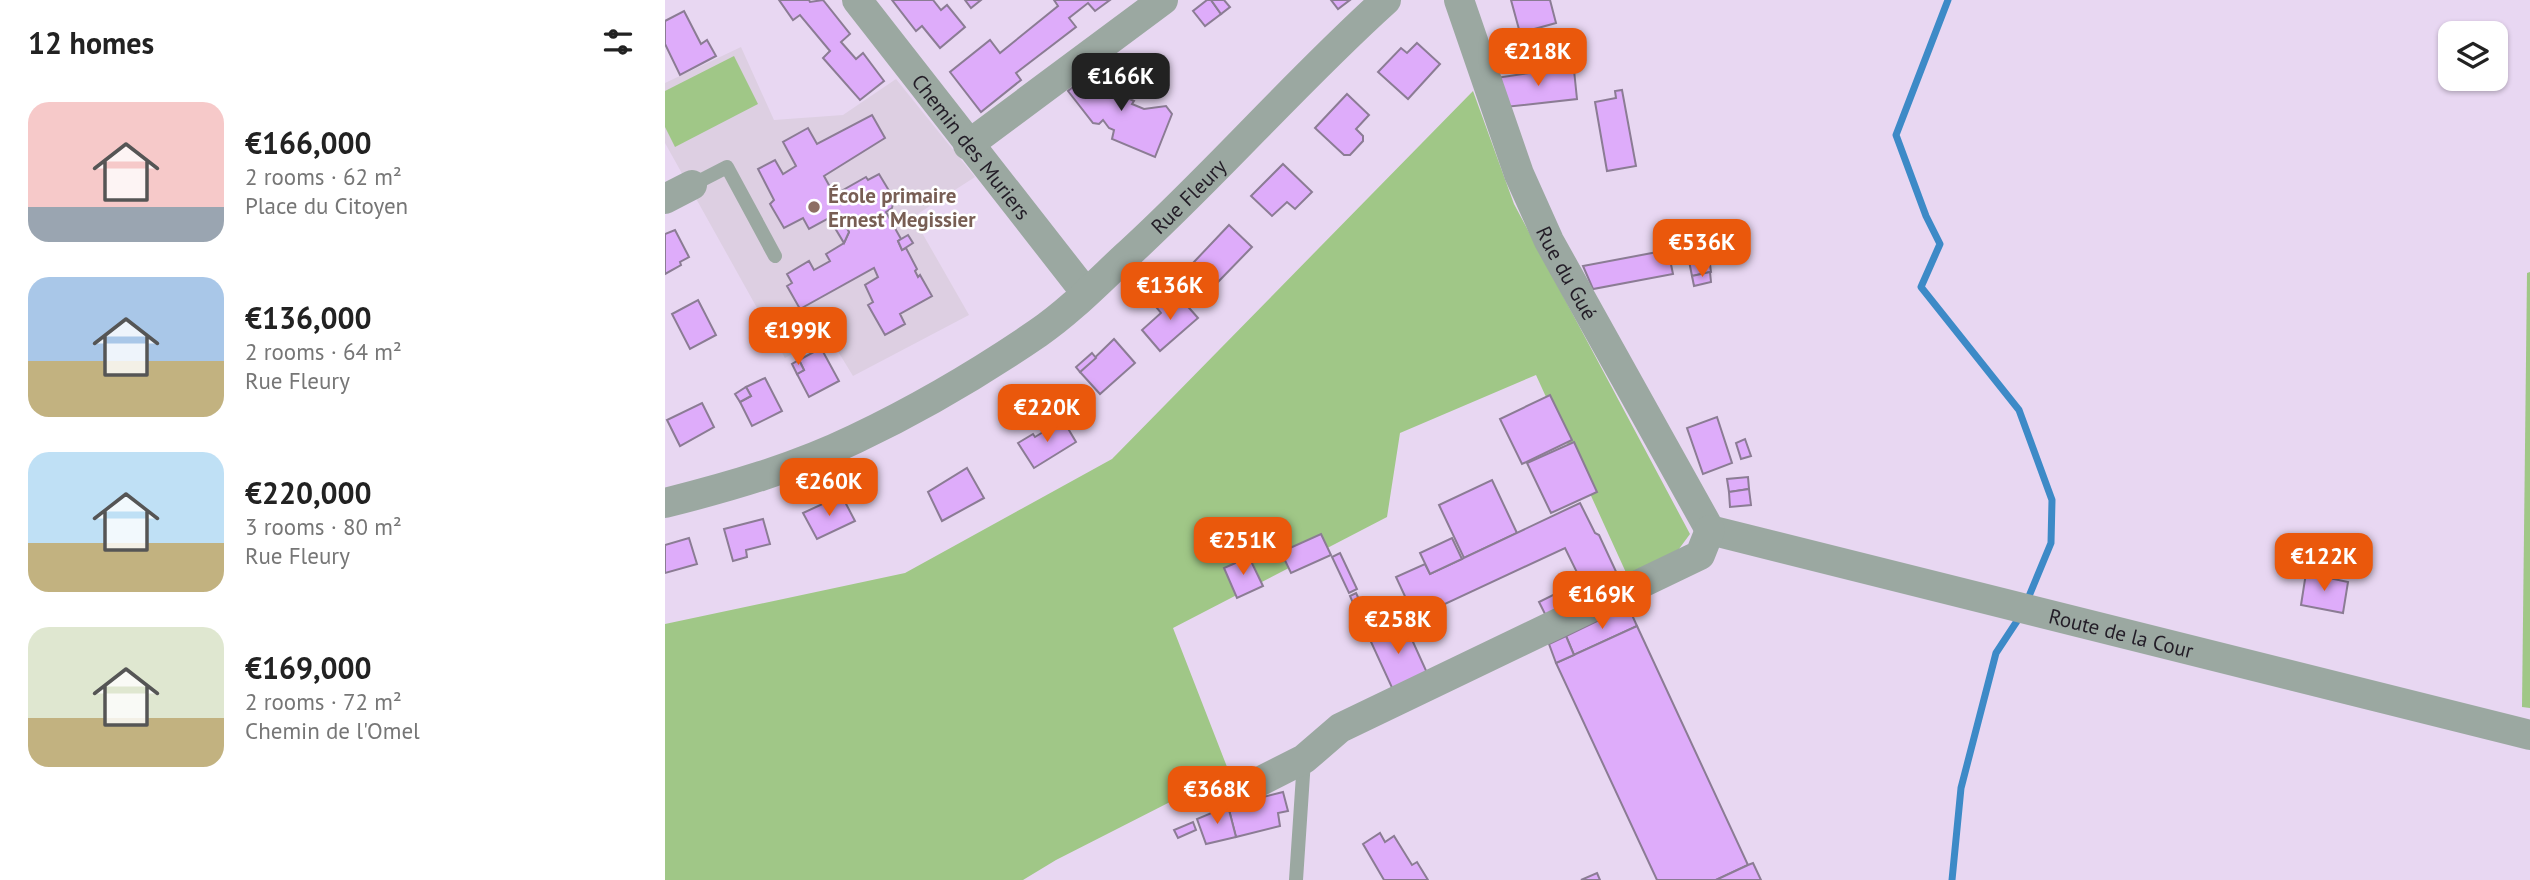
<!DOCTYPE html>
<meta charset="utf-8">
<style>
body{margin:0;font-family:"PT Sans",sans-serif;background:#f6f6f6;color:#222;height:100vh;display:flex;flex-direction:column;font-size:26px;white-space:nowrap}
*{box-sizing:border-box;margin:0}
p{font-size:23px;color:#767676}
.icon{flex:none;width:38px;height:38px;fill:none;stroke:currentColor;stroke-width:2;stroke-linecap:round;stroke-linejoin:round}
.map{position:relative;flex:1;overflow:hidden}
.details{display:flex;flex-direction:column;background:#fff;width:665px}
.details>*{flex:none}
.fabs{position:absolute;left:1773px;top:21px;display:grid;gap:14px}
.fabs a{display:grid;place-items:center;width:70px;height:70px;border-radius:14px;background:#fff;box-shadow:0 2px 5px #0004;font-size:35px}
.price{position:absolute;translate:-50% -60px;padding:0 16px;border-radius:14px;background:#ea580c;color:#fff;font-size:23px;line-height:46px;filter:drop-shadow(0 2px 4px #0008)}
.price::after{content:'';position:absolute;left:50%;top:42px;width:21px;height:16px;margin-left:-10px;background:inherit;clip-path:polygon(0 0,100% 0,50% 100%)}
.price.selected{background:#222;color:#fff}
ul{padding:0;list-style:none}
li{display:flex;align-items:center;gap:21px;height:175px;padding:0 28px}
li span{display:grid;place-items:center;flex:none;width:196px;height:140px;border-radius:21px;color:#555}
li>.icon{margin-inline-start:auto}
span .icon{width:84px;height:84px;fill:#fffc;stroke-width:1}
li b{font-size:30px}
h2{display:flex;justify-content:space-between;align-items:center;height:84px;padding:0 28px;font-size:30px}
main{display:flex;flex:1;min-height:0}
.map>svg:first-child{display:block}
.education{fill:#ddcfe2}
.green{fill:#a0c787}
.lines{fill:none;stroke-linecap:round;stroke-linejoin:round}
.stream{stroke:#3d8ac7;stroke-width:7}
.building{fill:#deacfa;stroke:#8b7c94;stroke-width:2}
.lane{stroke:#9ba8a1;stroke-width:14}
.street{stroke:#9ba8a1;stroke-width:30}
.education-dot{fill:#8d6e63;stroke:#fff;stroke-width:2.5}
.labels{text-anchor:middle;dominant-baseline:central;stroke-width:5;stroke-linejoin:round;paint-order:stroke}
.street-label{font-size:21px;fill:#231d27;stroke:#fff}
.education-label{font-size:21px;font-weight:bold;fill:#785e54;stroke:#fff;text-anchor:start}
</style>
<main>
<section class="details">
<h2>12 homes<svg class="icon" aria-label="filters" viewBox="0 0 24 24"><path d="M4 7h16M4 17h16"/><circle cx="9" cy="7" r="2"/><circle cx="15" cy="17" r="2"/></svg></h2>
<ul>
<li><span style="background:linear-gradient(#f6c9c9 75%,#9aa5b1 0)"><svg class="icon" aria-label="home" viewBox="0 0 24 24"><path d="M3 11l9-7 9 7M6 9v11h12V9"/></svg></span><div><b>€166,000</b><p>2 rooms · 62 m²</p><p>Place du Citoyen</p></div></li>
<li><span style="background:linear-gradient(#a9c7e8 60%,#c2b280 0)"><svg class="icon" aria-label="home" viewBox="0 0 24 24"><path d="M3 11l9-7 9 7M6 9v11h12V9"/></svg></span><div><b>€136,000</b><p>2 rooms · 64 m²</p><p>Rue Fleury</p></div></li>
<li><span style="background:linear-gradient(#bfe0f5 65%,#c2b280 0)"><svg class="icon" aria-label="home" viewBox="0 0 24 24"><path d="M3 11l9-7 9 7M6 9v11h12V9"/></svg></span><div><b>€220,000</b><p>3 rooms · 80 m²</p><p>Rue Fleury</p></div></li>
<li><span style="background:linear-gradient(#dfe7d0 65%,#c2b280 0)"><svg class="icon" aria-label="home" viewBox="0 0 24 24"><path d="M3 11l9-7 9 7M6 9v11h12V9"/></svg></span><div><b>€169,000</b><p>2 rooms · 72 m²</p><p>Chemin de l'Omel</p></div></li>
</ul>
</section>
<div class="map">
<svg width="1865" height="880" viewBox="0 0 1865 880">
<rect width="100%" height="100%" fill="#e8d7f2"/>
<path class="education" d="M76 47 109 120 178 115 231 79 310 177 248 217 304 315 188 376 163 335 120 358 0 143V83Z"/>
<g class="green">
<path d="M69 56 93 104 10 147 0 127V91Z"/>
<path d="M808 91 849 204 1025 534 1011 553 963 577 871 375 735 433 722 517 508 628 564 772 391 860 358 880H0V624L240 573 447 459Z"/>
<path d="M1865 272V708L1857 707 1862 273Z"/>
</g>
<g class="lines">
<g class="stream">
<path d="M1283 0 1231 135 1261 216 1275 244 1256 287 1354 410 1387 500 1386 543 1362 601"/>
<path d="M1287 880 1296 788 1331 653 1356 615"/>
</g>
</g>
<g class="building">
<path d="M114 0H144L145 2 158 0 185 34 176 42 191 59 198 53 219 81 195 100 158 58 165 51 135 15 128 20Z"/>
<path d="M227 0H268L276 10 282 5 300 27 275 48 257 26 251 31Z"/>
<path d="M300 0H316L306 8Z"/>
<path d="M389 0H445L430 11 423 3 404 18 411 27 351 73 356 80 316 112 285 72 325 40 335 53 393 6Z"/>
<path d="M542 0H546L556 14 540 26 528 11Z"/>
<path d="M546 0H559L565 7 556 14Z"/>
<path d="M666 0H685L673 9Z"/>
<path d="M846 0H885L891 23 855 33Z"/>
<path d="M19 11 36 44 42 40 51 56 15 75 0 44V21Z"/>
<path d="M752 43 775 64 743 99 713 72 736 48 742 53Z"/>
<path d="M434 66 458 96 469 101 467 104 479 109 501 106 507 114 490 157 447 139 449 130 444 128 438 120 434 124 428 123 403 91Z"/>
<path d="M909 70 912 99 840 107 831 78 864 73Z"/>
<path d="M957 90 971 166 942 171 930 102 951 98 950 91Z"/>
<path d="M682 94 704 115 691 129 698 136V141L685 155H679L650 128Z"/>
<path d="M207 115 220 138 159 176 171 198 173 193 201 177 203 180 214 174 229 199 227 208 221 212 236 239 233 241 237 250 241 248 252 269 250 271 253 277 255 275 267 296 235 314 240 324 220 335 203 305 208 302 200 285 213 277 209 268 135 309 122 286 127 283 122 274 144 261 149 270 165 261 161 254 179 243 184 232 173 213 144 229 138 218 119 228 105 204 109 200 93 169 110 160 118 174 131 166 118 142 143 128 152 144Z"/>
<path d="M618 164 647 192 630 209 622 202 607 216 586 196Z"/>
<path d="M173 213 184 232 179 243 164 218Z"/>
<path d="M564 225 587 247 551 284 528 263Z"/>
<path d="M10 230 24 257 15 262 16 265 0 274V234Z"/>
<path d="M243 235 248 243 237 250 233 241Z"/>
<path d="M1003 250 1008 274 928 289 918 266Z"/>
<path d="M1044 257 1046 272 1027 276 1024 261Z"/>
<path d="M1045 272 1046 282 1029 286 1027 276Z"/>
<path d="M510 292 533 318 495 351 477 330 496 313 492 308Z"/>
<path d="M33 300 51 335 25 349 7 314Z"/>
<path d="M449 339 470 363 435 394 415 372Z"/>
<path d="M156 348 174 381 144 397 132 374 139 370 134 360Z"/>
<path d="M427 353 431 358 415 372 411 367Z"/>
<path d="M134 360 139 370 132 374 127 364Z"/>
<path d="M100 378 117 411 87 426 75 402 86 396 81 387Z"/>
<path d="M81 387 86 396 75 402 70 394Z"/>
<path d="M885 395 907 440 857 464 835 419Z"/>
<path d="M37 403 49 427 15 446 2 420Z"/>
<path d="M1052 417 1067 463 1038 474 1022 428Z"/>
<path d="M398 420 411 442 369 468 353 443 368 434 370 437Z"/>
<path d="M1080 439 1086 456 1076 459 1071 443Z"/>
<path d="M909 442 932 492 886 513 862 463Z"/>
<path d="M302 468 319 498 277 521 263 492Z"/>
<path d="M1083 477 1084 489 1064 492 1062 479Z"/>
<path d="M827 480 852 533 799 558 774 505Z"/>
<path d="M1084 489 1086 505 1065 507 1064 492Z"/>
<path d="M179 500 190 521 152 539 138 513 164 501 167 505Z"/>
<path d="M915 503 930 533 934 535 954 578 926 601 900 548 750 618 731 577 760 564 765 574Z"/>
<path d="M98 519 105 544 81 550 82 557 68 561 59 529Z"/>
<path d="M656 534 666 555 626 573 616 552Z"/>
<path d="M24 538 32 564 0 573V545Z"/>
<path d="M787 538 797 559 765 574 755 553Z"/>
<path d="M675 553 692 589 684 593 667 557Z"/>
<path d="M584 557 598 586 572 598 559 568Z"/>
<path d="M1641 573 1683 582 1678 613 1636 605Z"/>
<path d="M691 593 701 614 694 617 685 596Z"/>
<path d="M892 593 901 612 883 620 874 602Z"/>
<path d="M963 606 972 626 909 655 901 636Z"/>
<path d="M711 620 713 625 701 631 699 626Z"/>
<path d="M739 622 763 675 729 692 701 631 713 625 716 632Z"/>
<path d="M972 626 1083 865 1051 880H992L891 663Z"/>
<path d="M901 636 909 655 891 663 884 644Z"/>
<path d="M618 792 623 811 613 813 615 826 571 837 563 806Z"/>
<path d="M563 806 571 837 541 844 532 819Z"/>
<path d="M528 822 531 830 513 838 509 830Z"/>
<path d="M715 833 720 842 729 836 747 865 752 862 763 880H719L698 844Z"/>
<path d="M1088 863 1096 880H1051L1083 865Z"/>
<path d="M932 873 935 880H916Z"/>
</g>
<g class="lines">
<g class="lane">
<path d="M27 185 62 167 110 256"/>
<path d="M631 880 639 760"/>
</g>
<g class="street">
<path id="s1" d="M192 0 421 293"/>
<path id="s2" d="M794 0 854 174 884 241 1045 530"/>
<path d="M303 145 498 0"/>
<path d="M0 199 27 185"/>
<path id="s3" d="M0 503C64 487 130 468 190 439 253 409 316 372 373 333 405 311 433 282 461 256 551 174 631 81 721 0"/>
<path id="s4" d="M1045 530 1865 735"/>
<path d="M576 791 639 759 675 728 1035 555 1045 530"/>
</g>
</g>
<circle class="education-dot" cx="149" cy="207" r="7"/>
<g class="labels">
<g class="street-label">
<text stroke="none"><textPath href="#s1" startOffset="186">Chemin des Muriers</textPath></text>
<text stroke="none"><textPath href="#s3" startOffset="616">Rue Fleury</textPath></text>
<text stroke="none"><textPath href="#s2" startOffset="294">Rue du Gué</textPath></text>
<text stroke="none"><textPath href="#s4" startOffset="424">Route de la Cour</textPath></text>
</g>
<g class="education-label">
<text x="163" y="195">École primaire<tspan x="163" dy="24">Ernest Megissier</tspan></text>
</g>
</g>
</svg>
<div class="fabs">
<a><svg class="icon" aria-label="layers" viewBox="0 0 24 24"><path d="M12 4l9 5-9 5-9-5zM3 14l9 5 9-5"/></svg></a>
</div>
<b class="price" style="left:873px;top:88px">€218K</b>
<b class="price selected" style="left:456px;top:113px">€166K</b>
<b class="price" style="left:1037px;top:279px">€536K</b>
<b class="price" style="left:505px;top:322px">€136K</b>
<b class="price" style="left:133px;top:367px">€199K</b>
<b class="price" style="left:382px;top:444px">€220K</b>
<b class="price" style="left:164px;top:518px">€260K</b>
<b class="price" style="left:578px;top:577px">€251K</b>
<b class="price" style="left:1659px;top:593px">€122K</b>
<b class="price" style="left:937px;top:631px">€169K</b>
<b class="price" style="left:733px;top:656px">€258K</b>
<b class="price" style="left:552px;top:826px">€368K</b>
</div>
</main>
